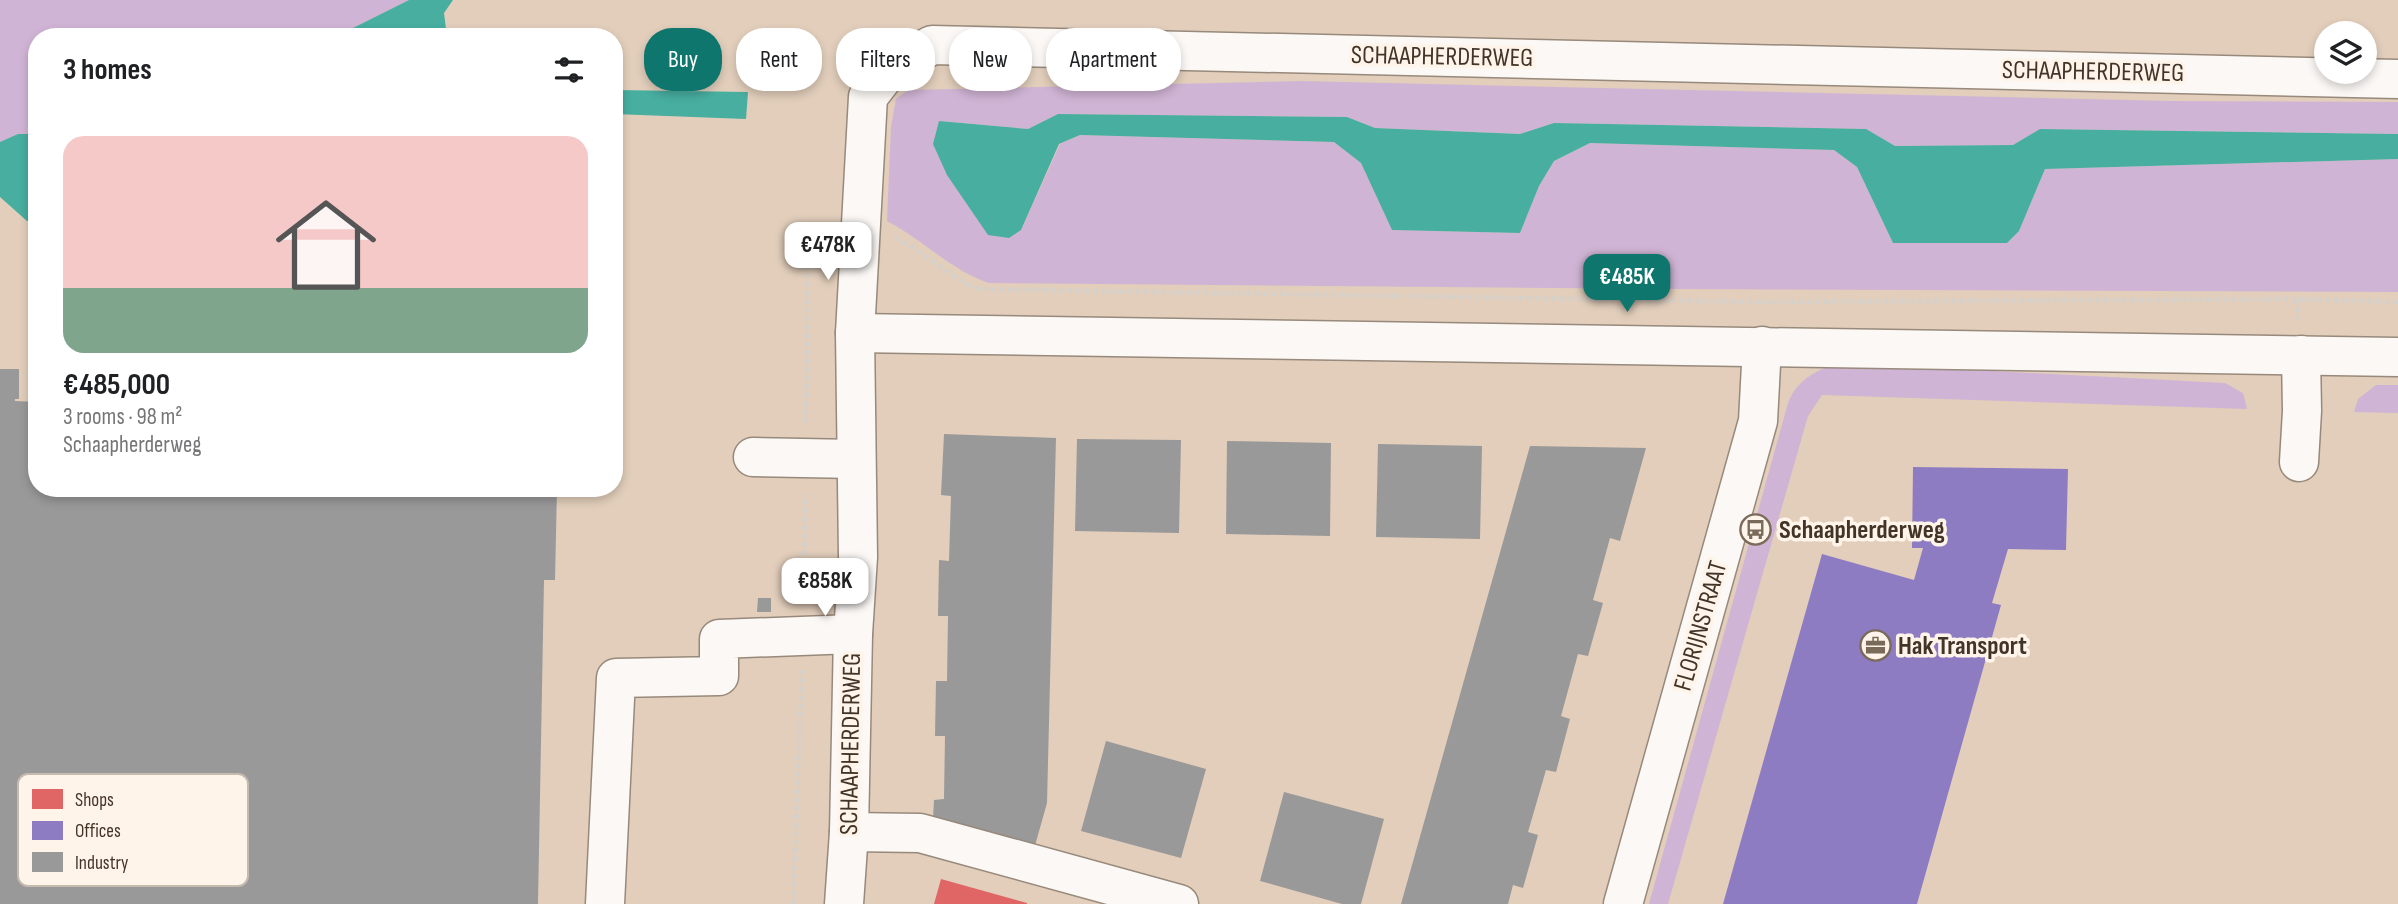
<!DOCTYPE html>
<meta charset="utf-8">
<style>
body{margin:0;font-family:"Sofia Sans Condensed",sans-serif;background:#f2f2f2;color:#202124;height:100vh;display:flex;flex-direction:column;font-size:26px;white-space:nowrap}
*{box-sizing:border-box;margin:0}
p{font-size:23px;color:#757577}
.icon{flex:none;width:38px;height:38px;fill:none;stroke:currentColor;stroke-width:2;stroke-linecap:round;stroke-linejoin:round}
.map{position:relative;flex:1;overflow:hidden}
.side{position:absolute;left:28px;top:28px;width:595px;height:469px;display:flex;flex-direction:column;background:#fff;border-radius:28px;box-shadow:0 4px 10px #0003}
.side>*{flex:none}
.hud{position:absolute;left:644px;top:28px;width:665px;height:63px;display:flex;gap:14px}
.tools{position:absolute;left:2314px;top:21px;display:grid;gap:14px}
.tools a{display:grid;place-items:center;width:63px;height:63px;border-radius:50%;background:#fff;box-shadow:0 4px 10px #0003;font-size:35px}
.price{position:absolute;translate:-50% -60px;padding:0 16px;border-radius:14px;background:#fff;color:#222;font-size:23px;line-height:46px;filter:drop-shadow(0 2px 4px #0008)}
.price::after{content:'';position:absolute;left:50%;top:42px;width:21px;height:16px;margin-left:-10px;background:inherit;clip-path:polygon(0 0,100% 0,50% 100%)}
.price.active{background:#0f766e;color:#fff}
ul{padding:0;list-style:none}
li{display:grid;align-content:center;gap:14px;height:371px;padding:0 35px}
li+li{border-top:2px solid #e0e0e0}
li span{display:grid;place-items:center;height:217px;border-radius:21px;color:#555}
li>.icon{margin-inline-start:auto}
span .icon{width:126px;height:126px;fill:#fffc;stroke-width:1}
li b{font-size:30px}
h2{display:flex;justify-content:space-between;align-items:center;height:84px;padding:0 35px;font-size:30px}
.tag{padding:0 24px;border-radius:28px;background:#fff;box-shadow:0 4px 10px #0003;font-size:24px;line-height:63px}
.tag.active{background:#0f766e;color:#fff}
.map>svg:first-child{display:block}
.green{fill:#d0b4d5}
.water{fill:#47aea0}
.shops{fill:#e06666}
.offices{fill:#8e7cc3}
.industry{fill:#999}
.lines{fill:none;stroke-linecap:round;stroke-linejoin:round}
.minor-casing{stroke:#97897b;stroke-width:41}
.path{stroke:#d5d0c9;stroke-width:4.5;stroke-dasharray:5 3.5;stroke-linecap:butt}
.minor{stroke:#fbf8f5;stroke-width:38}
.labels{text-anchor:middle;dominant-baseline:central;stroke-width:7;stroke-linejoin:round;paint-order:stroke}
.street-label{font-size:26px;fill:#423426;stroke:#fff4ea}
.poi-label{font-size:26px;font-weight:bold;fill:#423426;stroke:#fff4ea;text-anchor:start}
.key{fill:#fff4ea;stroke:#c6baaf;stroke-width:2}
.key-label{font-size:19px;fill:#423426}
</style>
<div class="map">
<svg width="2398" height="904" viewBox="0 0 2398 904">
<rect width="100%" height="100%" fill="#e2cebb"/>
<g class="green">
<path d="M0 0H409L335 37H37V134H18L0 142Z"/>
<path d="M1301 81 2171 101 2398 102V134L2040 129 2013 145 1895 146 1865 129 1554 123 1520 134 1375 128 1347 117 1058 114 1028 129 939 121 1021 230 1060 144 1080 135 1334 142 1361 163 1392 230 1520 233 1539 186 1554 161 1590 143 1834 150 1857 167 1893 243H2007L2019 231 2045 169 2398 159V292L1678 289 989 283C952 271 922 239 887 221L891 127 896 99 908 90Z"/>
<path d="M1838 363 2225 383 2243 393 2247 409 1822 395 1808 416 1668 904H1649L1788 403C1797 380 1816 370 1838 363Z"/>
<path d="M2376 385H2398V413L2354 412 2358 399Z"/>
</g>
<g class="water">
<path d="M409 0H453L444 13 447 37H335Z"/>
<path d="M614 90 748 92 746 119 614 114Z"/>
<path d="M1058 114 1347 117 1375 128 1520 134 1554 123 1866 129 1895 146 2013 145 2040 129 2398 134V159L2045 169 2019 231 2007 243H1893L1857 167 1834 150 1590 143 1554 161 1539 186 1520 233 1392 230 1361 163 1334 142 1080 135 1059 144 1021 230 1009 238 988 235 947 175 933 144 939 121 1028 129Z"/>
<path d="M18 134H37V221H27L0 197V142Z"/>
</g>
<path class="shops" d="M941 879 1027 903V904H934Z"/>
<path class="offices" d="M1913 467 2068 469 2066 550 2008 549 1992 603 2001 605 1917 904H1723L1822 554 1914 580 1923 548H1912Z"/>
<g class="industry">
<path d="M0 369H19V399H15V401L37 402V488H557L555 580H544L538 904H0Z"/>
<path d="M944 434 1056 438 1047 803 1034 849 933 819 934 800 944 799 945 736H935L936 681H947L948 616H938L939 560 949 561 951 496 941 495Z"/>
<path d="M1077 439 1181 440 1179 533 1075 531Z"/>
<path d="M1227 441 1331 443 1330 536 1226 534Z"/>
<path d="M1378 444 1482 446 1480 539 1376 537Z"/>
<path d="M1530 446 1646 448 1620 541 1610 538 1593 600 1603 603 1588 656 1578 654 1561 716 1570 719 1556 772 1546 770 1528 832 1538 835 1523 888 1513 885 1508 904H1401Z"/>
<path d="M758 598H771V612H757Z"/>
<path d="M1106 741 1206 769 1181 858 1081 831Z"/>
<path d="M1284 792 1384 819 1361 904H1342L1260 881Z"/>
</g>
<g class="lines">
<defs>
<g id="minor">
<path d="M855 333 2398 357"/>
<path d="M753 457 856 459"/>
<path d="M2299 462 2302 411 2301 355"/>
<path d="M849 832 920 833 1179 904"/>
<path d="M605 904 616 678 719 676V639L853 634"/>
<path d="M844 904 849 832 853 634 858 557 855 333 868 97 889 70 932 45 2398 79"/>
<path d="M1623 904 1758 421 1762 346"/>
</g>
</defs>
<use href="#minor" class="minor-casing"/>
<g class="path">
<path d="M895 238C925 251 948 277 978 289L1761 302 2296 299 2398 302"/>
<path d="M2296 299 2298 319"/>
<path d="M806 423 808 254 814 242 824 237"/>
<path d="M804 598 805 495"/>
<path d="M793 904 802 670"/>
</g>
<use href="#minor" class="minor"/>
</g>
<defs>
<symbol id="bus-ring" viewBox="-11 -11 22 22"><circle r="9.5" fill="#fff4ea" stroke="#7a6a5a" stroke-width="1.5"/><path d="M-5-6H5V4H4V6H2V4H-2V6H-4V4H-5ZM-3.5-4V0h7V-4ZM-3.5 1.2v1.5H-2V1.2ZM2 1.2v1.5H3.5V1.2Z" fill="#7a6a5a"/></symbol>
<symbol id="office-ring" viewBox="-11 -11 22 22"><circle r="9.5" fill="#fff4ea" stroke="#7a6a5a" stroke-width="1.5"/><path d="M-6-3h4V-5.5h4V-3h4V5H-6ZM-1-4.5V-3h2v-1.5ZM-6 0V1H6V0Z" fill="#7a6a5a"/></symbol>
</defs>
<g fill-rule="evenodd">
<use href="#bus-ring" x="1738" y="512" width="35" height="35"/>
<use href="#office-ring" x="1858" y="628" width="35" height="35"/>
</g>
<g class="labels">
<g class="street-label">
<text transform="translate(1442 57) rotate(1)">SCHAAPHERDERWEG</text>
<text transform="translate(2093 72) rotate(1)">SCHAAPHERDERWEG</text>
<text transform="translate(1701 626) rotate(-74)">FLORIJNSTRAAT</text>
<text transform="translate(851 744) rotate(-89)">SCHAAPHERDERWEG</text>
</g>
<g class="poi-label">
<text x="1779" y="530">Schaapherderweg</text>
<text x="1898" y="646">Hak Transport</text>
</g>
</g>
<rect x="18" y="774" width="230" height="112" rx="10" class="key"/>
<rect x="32" y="789" width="31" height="20" fill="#e06666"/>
<rect x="32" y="821" width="31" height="19" fill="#8e7cc3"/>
<rect x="32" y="852" width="31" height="20" fill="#999"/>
<g class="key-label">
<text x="75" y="806">Shops</text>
<text x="75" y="837">Offices</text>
<text x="75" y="869">Industry</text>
</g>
</svg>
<div class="tools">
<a><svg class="icon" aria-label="layers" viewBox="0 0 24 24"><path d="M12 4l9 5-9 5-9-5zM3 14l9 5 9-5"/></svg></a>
</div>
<b class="price" style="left:828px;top:282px">€478K</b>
<b class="price active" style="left:1627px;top:314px">€485K</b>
<b class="price" style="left:825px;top:618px">€858K</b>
<div class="hud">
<a class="tag active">Buy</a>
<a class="tag">Rent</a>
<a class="tag">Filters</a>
<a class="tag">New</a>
<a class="tag">Apartment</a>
</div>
<section class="side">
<h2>3 homes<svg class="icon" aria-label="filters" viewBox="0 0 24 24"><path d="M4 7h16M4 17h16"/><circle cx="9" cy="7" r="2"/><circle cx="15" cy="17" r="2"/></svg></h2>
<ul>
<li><span style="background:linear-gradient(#f6c9c9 70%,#7fa58c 0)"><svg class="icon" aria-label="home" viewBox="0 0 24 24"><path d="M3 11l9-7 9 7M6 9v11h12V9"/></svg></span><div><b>€485,000</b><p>3 rooms · 98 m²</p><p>Schaapherderweg</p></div></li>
</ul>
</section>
</div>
